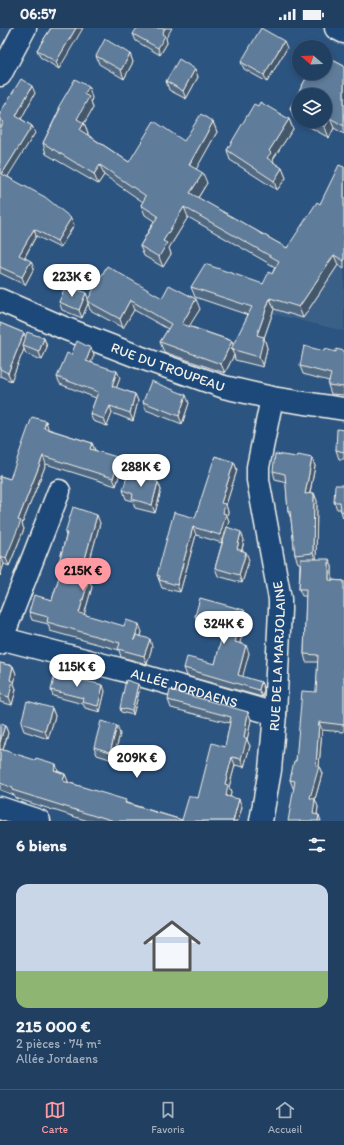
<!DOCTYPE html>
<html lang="fr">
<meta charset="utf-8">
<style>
body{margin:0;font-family:Itim,sans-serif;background:#294667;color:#f1f3f6;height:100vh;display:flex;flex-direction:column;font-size:15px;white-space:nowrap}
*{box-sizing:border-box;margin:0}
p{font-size:13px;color:#a2afbd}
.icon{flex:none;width:22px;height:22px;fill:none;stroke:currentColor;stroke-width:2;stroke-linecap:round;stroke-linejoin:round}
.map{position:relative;height:793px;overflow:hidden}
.sheet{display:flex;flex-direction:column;background:#213f61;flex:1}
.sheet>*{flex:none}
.needle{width:26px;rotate:289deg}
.fabs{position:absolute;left:292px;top:12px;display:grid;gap:8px}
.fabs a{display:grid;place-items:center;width:40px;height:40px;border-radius:50%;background:#213f61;box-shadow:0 2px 6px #0003,0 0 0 1px #3e5876;font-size:20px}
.price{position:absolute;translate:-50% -34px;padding:0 9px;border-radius:14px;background:#fff;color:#222;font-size:13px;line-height:26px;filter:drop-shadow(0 1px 2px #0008)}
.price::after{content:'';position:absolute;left:50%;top:24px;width:12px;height:9px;margin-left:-6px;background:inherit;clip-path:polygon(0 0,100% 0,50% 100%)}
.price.on{background:#ff9aa2;color:#111}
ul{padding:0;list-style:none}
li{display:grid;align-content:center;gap:8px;height:212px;padding:0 16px}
li span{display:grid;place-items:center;height:124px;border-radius:12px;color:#555}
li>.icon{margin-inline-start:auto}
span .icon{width:72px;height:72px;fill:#fffc;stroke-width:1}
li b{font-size:17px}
h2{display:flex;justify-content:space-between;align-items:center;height:48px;padding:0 16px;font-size:17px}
.status{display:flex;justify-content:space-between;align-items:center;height:28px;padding:0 20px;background:#213f61;direction:ltr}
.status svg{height:11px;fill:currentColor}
.dock{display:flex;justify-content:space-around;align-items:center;height:56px;border-top:1px solid #3e5876;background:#213f61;font-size:11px;color:#a2afbd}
.dock a{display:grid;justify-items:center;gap:2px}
.dock .on{color:#ff9aa2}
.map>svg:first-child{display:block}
.built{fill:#3b6088}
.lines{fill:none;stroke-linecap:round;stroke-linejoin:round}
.minor-casing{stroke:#f4f1e8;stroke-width:25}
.minor{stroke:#1f4a7a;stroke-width:22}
.wall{fill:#516a84;stroke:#f4f1e8;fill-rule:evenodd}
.shaded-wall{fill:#42566c;stroke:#f4f1e8}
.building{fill:#5e7b9a;stroke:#f4f1e8}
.labels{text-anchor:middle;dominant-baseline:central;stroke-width:3.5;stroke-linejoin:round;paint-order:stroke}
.street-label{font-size:14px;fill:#f4f1e8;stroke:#1f4a7a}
</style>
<div class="status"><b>06:57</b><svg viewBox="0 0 49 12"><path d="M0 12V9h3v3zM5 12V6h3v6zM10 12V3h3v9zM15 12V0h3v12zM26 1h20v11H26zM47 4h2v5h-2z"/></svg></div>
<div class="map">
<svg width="344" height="793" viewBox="0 0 344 793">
<rect width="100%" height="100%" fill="#2c5481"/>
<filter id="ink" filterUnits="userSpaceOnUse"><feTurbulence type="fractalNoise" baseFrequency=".025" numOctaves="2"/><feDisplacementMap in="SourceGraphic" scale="8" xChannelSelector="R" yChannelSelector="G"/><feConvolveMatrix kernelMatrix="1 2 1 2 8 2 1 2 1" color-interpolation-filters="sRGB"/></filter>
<g filter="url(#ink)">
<path class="built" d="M344 194V303L261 283Z"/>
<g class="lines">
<defs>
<g id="minor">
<path d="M336 0 344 4"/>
<path d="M0 47 25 0"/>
<path id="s1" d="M0 272 64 300 139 329 224 359 272 370 344 381"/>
<path id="s2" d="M0 610 119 641 275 686"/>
<path d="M0 615 59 463"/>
<path d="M0 780 39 793"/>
<path id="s3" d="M261 793 270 742 275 686 280 582V571L258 452V439L272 370"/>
</g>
</defs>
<use href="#minor" class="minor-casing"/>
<use href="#minor" class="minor"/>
</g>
<g class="wall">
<path d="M51 0 59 41 40 29 37 22Z"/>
<path d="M133 6 166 10 167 15 160 27 136 13Z"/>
<path d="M287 20 267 54 244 41 241 34Z"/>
<path d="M130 26 133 34 124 51 99 36 96 28Z"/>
<path d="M325 28 344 38V106L334 100 329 110 294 90 290 80 309 45H325ZM299 67H325V93H299Z"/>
<path d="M195 41 198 49 186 71 169 62 166 53Z"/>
<path d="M35 65 21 91 32 98 35 105 7 148 74 197 60 220 36 208 25 229 34 240 25 257 0 245V101L1 98H0V85Z"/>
<path d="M92 70 91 73 93 80 84 95 88 105V107L129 134 184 113 213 94 217 104 196 141 207 155 198 170 287 220 320 176 344 139V241L338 237 303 290 274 281 264 310 267 320 263 339 235 332 234 327 225 345 164 324 160 314 168 301 134 282 123 300 90 282 88 275 82 290 62 282 59 274 86 265 88 271 162 270 200 281 189 298 232 313 234 317 248 287 195 269 191 259 263 256 272 246 275 239 188 189 169 220 171 226 163 239 144 228 140 218 154 193 145 187 141 177 143 174 104 147 98 156 46 126 43 115 59 82 58 80Z"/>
<path d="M258 78 289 91 293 101 273 131 274 135 282 140 286 150 277 162 230 132 227 122Z"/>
<path d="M0 295 24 305 25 310H44L47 319 42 332 26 326 24 321 11 353 0 348Z"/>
<path d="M91 320 94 327 91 334 120 350 116 360 135 366 138 373 133 393 112 385 107 398 93 393 90 386 96 370 60 356 57 349 71 327Z"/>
<path d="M324 323 336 324 344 323V367L331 366 328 357 329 353 303 346 300 338Z"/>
<path d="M143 374 189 375 182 396 146 382Z"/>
<path d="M48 400V401L92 415 95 422 122 438 116 458 46 436 22 496 24 501 9 538 4 536 0 548V448L10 451Z"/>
<path d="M344 402V431H339L336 422Z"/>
<path d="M297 429 312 430 315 438 310 465H314L317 473 316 531 332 538V552L344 553V704L322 702 319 738 322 746 315 771 318 779 317 787 321 793 293 760 290 752 316 664 318 634H306L304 626 306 568H302L299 561 300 535H298L295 527 291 491 288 483 286 454 275 451 273 443Z"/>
<path d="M234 434 237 442 226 477 228 484 227 488 229 493 227 499 244 512 242 523 249 532 242 555 218 548 215 540 222 515 196 507 180 564 162 560 157 547 195 490Z"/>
<path d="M158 454 161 462 155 485 135 480 133 473 126 471 123 462Z"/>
<path d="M344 457V490H343L341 483 340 481H337L334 474Z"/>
<path d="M100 495 85 550 92 559 84 587 142 604 141 608 152 619 147 636 121 629 119 622 50 603 48 596 32 592 29 584 52 572 59 549 57 542 66 508 65 505Z"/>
<path d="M195 588 247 589 239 616 249 625 242 649 261 654 264 661 262 669 187 648 184 640 215 636 224 603 198 595Z"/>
<path d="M0 635 13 638 16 646 14 656 16 661 12 677 0 674Z"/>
<path d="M78 651 105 663 100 684 85 680 83 676 53 668 51 662Z"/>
<path d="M140 660 133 687 121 684 120 680Z"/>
<path d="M168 672 248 684 251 692 247 712 250 718 244 739 235 737 229 759 231 765 230 769 242 779 238 793H88L15 770 14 767 0 762V696L5 697 8 705 3 722 65 746 68 754 127 775 182 792 198 770 225 719 230 695 171 680Z"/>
<path d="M52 680 55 688 48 711 24 703 21 695Z"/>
<path d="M120 706 113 732 97 727 94 719Z"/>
</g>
<g class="shaded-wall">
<path d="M76 0H83L59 41 56 34Z"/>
<path d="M165 0H172L166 10 167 15 160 27 158 20 162 6Z"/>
<path d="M284 13 287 20 267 54 264 47Z"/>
<path d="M130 26 133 34 124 51 121 42Z"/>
<path d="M195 41 198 49 186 71 183 63Z"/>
<path d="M32 58 35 65 19 95 16 88Z"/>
<path d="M89 59 92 70 91 73 93 80 81 101 77 91 84 66Z"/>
<path d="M330 90 334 100 329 110 325 99Z"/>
<path d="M289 91 293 101 273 131 274 134 271 140 267 130 269 123Z"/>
<path d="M213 94 217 104 193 147 189 137Z"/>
<path d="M84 95 88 105 84 112 80 102Z"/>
<path d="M32 98 35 105 5 153 2 146Z"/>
<path d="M100 137 104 147 98 156 94 146Z"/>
<path d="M282 140 286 150 277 162 274 153Z"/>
<path d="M203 145 207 155 194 176 190 165Z"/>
<path d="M184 179 188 189 169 220 171 226 163 239 159 229 163 213Z"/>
<path d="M71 190 74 197 60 220 57 213Z"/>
<path d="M34 201 36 208 22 234 19 227Z"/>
<path d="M334 227 338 237 303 290 299 279Z"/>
<path d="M31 233 34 240 25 257 22 249Z"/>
<path d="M86 265 89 273H87L88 275 82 290 79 282Z"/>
<path d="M270 270 274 281 264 310 267 320 263 339 259 329 257 307Z"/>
<path d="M196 271 200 281 185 305 182 296Z"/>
<path d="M130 272 134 282 123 300 120 291Z"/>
<path d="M24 305 27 313 23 318 24 321 11 353 8 345Z"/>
<path d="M44 310 47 319 42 332 39 324Z"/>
<path d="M232 313 235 323 231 321 234 327 225 345 221 336Z"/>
<path d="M91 320 94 327 89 340 86 333Z"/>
<path d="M117 343 120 350 114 366 112 358Z"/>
<path d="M135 366 138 373 133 393 130 385Z"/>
<path d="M186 367 189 375 182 396 179 388Z"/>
<path d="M110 378 112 385 107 398 104 391Z"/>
<path d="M46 393 48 400 46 407 44 400Z"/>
<path d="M92 415 95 423 90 421Z"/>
<path d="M43 428 46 436 22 496 24 501 9 538 6 530 18 492Z"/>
<path d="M120 430 122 438 116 458 113 450Z"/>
<path d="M312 430 315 438 308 474 305 466Z"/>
<path d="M234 434 237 442 226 477 228 484 227 488 229 493 222 515 220 507 223 485 221 475Z"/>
<path d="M158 454 161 462 155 485 152 477Z"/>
<path d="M314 465 317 473 316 533 313 525Z"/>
<path d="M97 487 100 495 83 557 80 549Z"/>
<path d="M193 499 196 507 180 564 177 557Z"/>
<path d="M241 504 244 512 240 530 237 521Z"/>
<path d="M246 524 249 532 242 555 239 547Z"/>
<path d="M1 528 4 536 0 548V532Z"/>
<path d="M329 531 332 538V560L329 552Z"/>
<path d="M89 551 92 559 82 594 79 585Z"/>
<path d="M244 582 247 589 238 622 235 614Z"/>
<path d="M139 596 142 604 137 620 134 612Z"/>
<path d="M150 611 152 619 147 636 144 628Z"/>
<path d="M246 617 249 625 241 655 238 647Z"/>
<path d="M13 638 16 646 14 656 16 661 12 677 9 669 10 652Z"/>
<path d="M261 654 264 661 262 669 259 662Z"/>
<path d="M138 656 140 660 133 687 132 683Z"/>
<path d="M103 657 105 663 100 684 98 678Z"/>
<path d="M52 680 55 688 48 711 45 703Z"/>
<path d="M248 684 251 692 247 712 250 718 244 739 241 731 244 710Z"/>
<path d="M319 694 322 702 319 738 322 746 313 778 310 770 316 737Z"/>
<path d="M5 697 8 705 1 728 0 725V714Z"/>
<path d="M117 698 120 706 113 732 110 724Z"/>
<path d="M232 729 235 737 229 759 231 765 228 776 226 768 225 756Z"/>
<path d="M56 736 58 743 54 742Z"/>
<path d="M65 746 68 753 65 760 63 753Z"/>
<path d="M239 771 242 779 238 793H233Z"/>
<path d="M315 771 318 779 316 793 313 786Z"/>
<path d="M319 787 321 793H318Z"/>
</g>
<g class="building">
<path d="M51 0H76L56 34 37 22Z"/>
<path d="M137 0H165L162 6 165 8 158 20 133 6Z"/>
<path d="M261 0 284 13 264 47 241 34Z"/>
<path d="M105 11 130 26 121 42 96 28Z"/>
<path d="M325 28 344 38V98L330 90 325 99 314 93H325V67H299V85L290 80 309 45H325Z"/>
<path d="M179 31 195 41 183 63 166 53Z"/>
<path d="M21 51 32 58 16 88 32 98 2 146 45 169 71 190 57 213 34 201 19 227 31 233 22 249 0 239V101L4 94 0 92V85Z"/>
<path d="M75 51 89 59 84 66 89 69 77 91 84 95 80 102 129 134 154 93 184 113 201 86 213 94 189 137 203 145 190 165 287 220 317 174 320 176 339 137 344 139V233L334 227 299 279 270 270 257 307 264 309 259 329 231 321 252 279 191 259 205 236 263 256 269 244 272 246 279 233 184 179 163 213 167 215 159 229 140 218 158 188 141 177 146 168 100 137 94 146 43 115 60 81 58 80Z"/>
<path d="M260 74 289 91 269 123 271 125 267 130 282 140 274 153 227 122 254 76 258 78Z"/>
<path d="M107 238 162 270 169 257 196 271 182 296 232 313 221 336 160 314 171 296 130 272 120 291 87 273Z"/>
<path d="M66 257 86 265 79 282 59 274Z"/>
<path d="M0 295 24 305 8 345 0 341Z"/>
<path d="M27 304 44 310 39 324 23 318Z"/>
<path d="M77 313 91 320 86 333 117 343 112 358 135 366 130 385 110 378 104 391 90 386 98 364 57 349 67 325 71 327Z"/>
<path d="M304 318 324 323 325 321 336 324V321L344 323V359L328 357 331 346 300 338Z"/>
<path d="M151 353 186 367 179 388 143 374Z"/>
<path d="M32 389 46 393 44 400 92 415 90 421 120 430 113 450 43 428 18 492 21 493 6 530 1 528 0 532V479L1 477H0V448L10 451Z"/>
<path d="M337 401 344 402V424L336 422Z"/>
<path d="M275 426 297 429 298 427 312 430 305 466 314 465 313 525 295 527 290 483H288L285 446 273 443Z"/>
<path d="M215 428 234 434 221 475 225 476 223 485 226 486 220 507 193 499 177 557 159 552 160 548 157 547 174 484 195 490Z"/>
<path d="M128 445 158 454 152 477 132 471 133 466 123 462Z"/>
<path d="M335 457H344V484L341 483 340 474H334Z"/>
<path d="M73 479 97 487 80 549 89 551 79 585 124 598 126 592 139 596 134 612 136 607 150 611 144 628 118 621 120 615 47 594 48 589 29 584 34 567 52 572 61 543 57 542 67 505H65Z"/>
<path d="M227 499 241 504 237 521 246 524 239 547 215 540Z"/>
<path d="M301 531H329V552L344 553V697L319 694 316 737 319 738 310 770 315 771 313 786 319 787 318 793H288L295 753 290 752 294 733H296L302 663 316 664 318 627 304 626 306 561H299Z"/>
<path d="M200 570 244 582 235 614 246 617 238 647 261 654 259 662 184 640 187 629 215 636 225 596 195 588Z"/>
<path d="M0 635 13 638 10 652 13 653 9 669 0 666Z"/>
<path d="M56 642 75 647 78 649 77 651 103 657 98 678 82 674 83 670 51 662Z"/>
<path d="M126 652 138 656 132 683 120 680Z"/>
<path d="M170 662 248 684 244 710H247L241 731 232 729 225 756 228 757 226 768 239 771 233 793H114L98 788V789L12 762 13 760 0 755V721L35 732 36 730 56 736 54 742 65 746 63 753 126 772 125 775 182 792 189 768 198 770 212 715 225 719 231 689 168 672Z"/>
<path d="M27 673 52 680 45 703 21 695Z"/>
<path d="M101 693 117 698 110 724 94 719Z"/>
<path d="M0 696 5 697 0 714Z"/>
</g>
</g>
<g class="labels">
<g class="street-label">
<text stroke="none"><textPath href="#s1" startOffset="181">RUE DU TROUPEAU</textPath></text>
<text stroke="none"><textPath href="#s3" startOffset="166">RUE DE LA MARJOLAINE</textPath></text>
<text stroke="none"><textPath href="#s2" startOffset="191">ALLÉE JORDAENS</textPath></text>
</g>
</g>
</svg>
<div class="fabs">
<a><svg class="needle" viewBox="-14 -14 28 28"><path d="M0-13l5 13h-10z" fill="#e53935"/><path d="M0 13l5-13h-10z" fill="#a2afbd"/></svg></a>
<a><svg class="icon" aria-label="layers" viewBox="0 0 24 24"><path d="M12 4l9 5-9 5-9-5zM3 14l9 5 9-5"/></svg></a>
</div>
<b class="price" style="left:72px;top:270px">223K €</b>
<b class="price" style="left:141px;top:460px">288K €</b>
<b class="price on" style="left:83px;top:564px">215K €</b>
<b class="price" style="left:224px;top:617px">324K €</b>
<b class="price" style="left:77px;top:660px">115K €</b>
<b class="price" style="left:137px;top:751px">209K €</b>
</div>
<section class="sheet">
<h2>6 biens<svg class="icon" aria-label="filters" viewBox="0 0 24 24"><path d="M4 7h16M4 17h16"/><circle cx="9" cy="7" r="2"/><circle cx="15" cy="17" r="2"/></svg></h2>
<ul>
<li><span style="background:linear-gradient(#c9d6e8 70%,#8fb573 0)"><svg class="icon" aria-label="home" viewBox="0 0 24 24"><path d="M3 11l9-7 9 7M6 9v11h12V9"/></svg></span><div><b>215 000 €</b><p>2 pièces · 74 m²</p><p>Allée Jordaens</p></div></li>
</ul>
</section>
<nav class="dock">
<a class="on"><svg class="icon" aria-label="map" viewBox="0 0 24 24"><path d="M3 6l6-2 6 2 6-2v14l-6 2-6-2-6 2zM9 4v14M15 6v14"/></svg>Carte</a>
<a><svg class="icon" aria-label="saved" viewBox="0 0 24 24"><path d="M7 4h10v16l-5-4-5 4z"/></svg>Favoris</a>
<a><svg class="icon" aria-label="home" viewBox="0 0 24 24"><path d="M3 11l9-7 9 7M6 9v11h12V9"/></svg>Accueil</a>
</nav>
